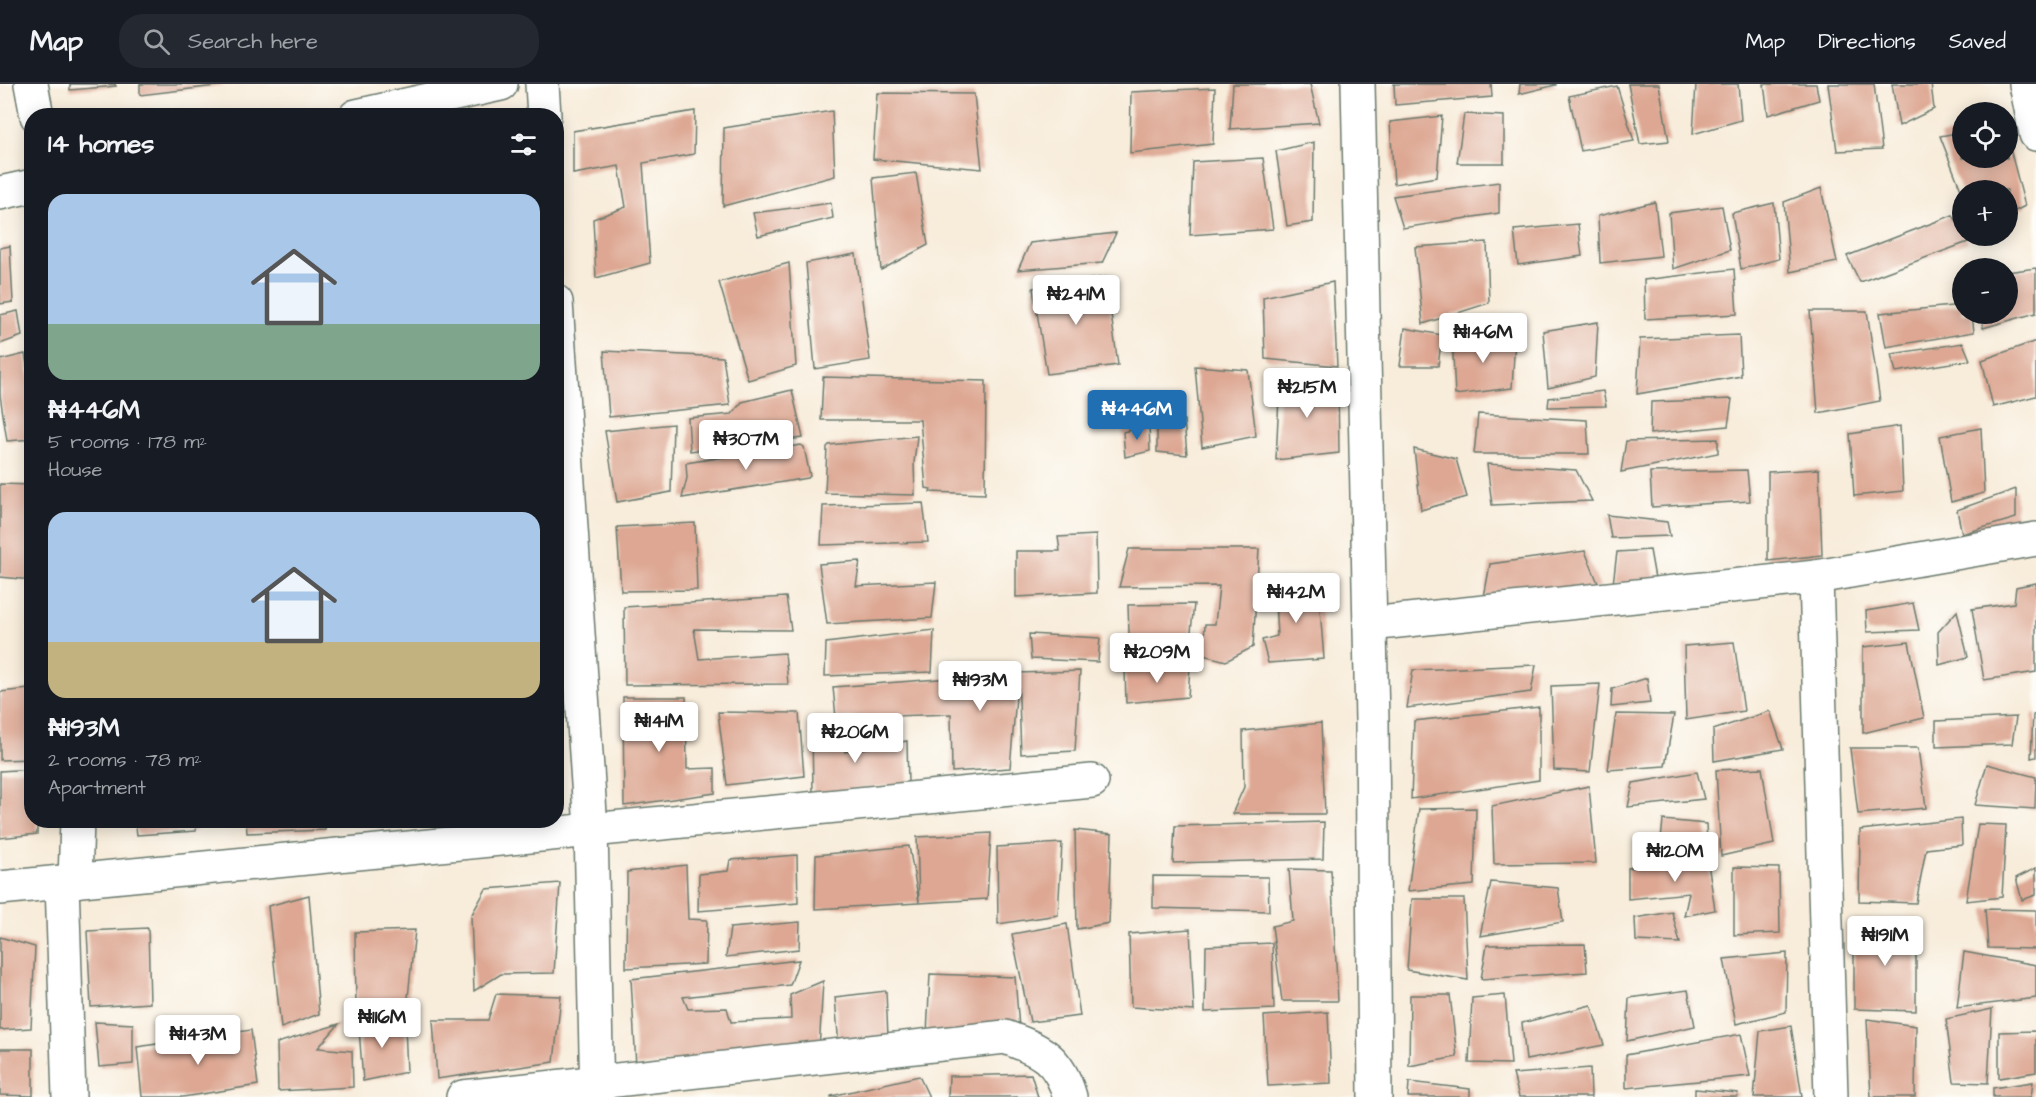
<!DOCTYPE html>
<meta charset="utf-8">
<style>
body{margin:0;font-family:"Architects Daughter",sans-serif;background:#242831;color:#f1f3f6;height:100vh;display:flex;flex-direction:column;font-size:22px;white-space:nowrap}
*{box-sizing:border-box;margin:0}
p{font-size:20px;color:#9ea1a6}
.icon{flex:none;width:33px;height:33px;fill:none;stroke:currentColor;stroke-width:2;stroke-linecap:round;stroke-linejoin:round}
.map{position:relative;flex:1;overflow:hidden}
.details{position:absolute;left:24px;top:24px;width:540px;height:720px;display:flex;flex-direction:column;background:#171b24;border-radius:24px;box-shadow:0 3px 15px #0003}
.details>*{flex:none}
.controls{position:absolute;left:1952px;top:18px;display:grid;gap:12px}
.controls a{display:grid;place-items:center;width:66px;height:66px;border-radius:50%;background:#171b24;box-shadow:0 3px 15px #0003;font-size:30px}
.price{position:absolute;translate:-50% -51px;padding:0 14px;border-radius:6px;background:#fff;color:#222;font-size:20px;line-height:39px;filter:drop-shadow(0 2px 3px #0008)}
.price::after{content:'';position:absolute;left:50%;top:36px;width:18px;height:14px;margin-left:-9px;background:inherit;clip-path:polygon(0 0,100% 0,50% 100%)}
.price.on{background:#1f6fb2;color:#fff}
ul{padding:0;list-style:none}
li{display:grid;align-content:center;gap:12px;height:318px;padding:0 24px}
li span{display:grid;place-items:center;height:186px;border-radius:18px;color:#555}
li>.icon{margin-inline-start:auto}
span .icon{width:108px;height:108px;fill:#fffc;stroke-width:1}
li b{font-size:26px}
h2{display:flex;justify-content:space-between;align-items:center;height:72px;padding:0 24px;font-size:26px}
header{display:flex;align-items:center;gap:36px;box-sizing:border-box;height:84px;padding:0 30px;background:#171b24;border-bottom:2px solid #363941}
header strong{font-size:28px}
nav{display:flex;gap:33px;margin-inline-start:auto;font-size:21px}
.search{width:420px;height:54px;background:#242831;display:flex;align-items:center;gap:15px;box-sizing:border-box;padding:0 21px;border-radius:24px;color:#9ea1a6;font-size:22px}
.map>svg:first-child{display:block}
.building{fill:#dda793}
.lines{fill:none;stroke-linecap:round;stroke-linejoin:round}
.minor-casing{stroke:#6b7a6e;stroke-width:36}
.minor{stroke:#fff;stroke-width:33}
</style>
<header>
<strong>Map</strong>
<div class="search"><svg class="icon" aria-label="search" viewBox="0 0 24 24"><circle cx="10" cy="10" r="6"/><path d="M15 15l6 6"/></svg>Search here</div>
<nav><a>Map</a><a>Directions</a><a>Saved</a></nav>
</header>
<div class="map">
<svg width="2036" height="1013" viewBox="0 0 2036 1013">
<rect width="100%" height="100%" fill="#fdfcf7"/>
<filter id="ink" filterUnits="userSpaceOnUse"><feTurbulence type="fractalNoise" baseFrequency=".0167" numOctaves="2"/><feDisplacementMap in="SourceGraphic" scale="12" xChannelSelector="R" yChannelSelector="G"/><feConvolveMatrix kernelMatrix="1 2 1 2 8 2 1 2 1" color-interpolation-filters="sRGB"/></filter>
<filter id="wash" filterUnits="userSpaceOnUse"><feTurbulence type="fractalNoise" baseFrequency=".008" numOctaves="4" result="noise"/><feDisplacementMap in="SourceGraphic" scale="24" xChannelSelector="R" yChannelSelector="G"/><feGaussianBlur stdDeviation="1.35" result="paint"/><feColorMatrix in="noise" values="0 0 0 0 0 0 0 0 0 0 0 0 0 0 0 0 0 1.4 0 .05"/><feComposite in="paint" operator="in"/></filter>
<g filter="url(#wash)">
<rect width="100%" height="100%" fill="#f8ecda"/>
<g id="blocks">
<g class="building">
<path d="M70 0H115L116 2 70 6Z"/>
<path d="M140 0H224V1L140 11Z"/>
<path d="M1233 0H1310L1319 39 1230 45Z"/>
<path d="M1394 0H1491L1492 13 1395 21Z"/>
<path d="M1520 0H1556V1L1519 10Z"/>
<path d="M1628 0H1659L1669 57 1640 60Z"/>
<path d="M1696 0H1738L1741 36 1693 50Z"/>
<path d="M1764 0H1816L1819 16 1768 31Z"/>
<path d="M1828 0H1874L1882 65 1837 67Z"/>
<path d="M1892 0H1931L1934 25 1899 42Z"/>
<path d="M1617 2 1634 57 1581 67 1569 12Z"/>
<path d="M1215 4 1213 60 1130 69 1131 8Z"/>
<path d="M877 9 974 10 982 85 873 75Z"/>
<path d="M695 27 694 70 643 79 650 179 596 194 593 135 626 123 619 82 573 90V47Z"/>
<path d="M832 27 835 92 723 122 724 44Z"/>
<path d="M1464 30 1504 32V79H1457Z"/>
<path d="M1442 32 1437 93 1394 100 1390 38Z"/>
<path d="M1962 48V74H2007L2008 57 2025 122 2007 131V106H1961L1940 52Z"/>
<path d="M1314 58 1313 138 1287 142 1276 67Z"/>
<path d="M1263 74 1273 145 1190 151 1193 78Z"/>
<path d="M916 89 928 161 881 186 873 94Z"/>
<path d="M1499 98V129L1403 144 1393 112Z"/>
<path d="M1821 104 1837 178 1790 188 1784 118Z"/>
<path d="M1655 118 1661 172 1600 179 1598 132Z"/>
<path d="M831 119 833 134 758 152 753 129Z"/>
<path d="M1774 119 1779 175 1741 185 1732 129Z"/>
<path d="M1722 122 1730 166 1673 185 1669 129Z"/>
<path d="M1953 131 1968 158 1860 198 1847 172Z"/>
<path d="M1578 140 1582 172 1518 181 1514 146Z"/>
<path d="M1116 149 1102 179 1018 186 1030 159Z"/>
<path d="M1487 158 1489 219 1423 240 1415 163Z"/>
<path d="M10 162 13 218 0 220V164Z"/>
<path d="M856 170 870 276 815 285 806 179Z"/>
<path d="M789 179 796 282 748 296 719 198Z"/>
<path d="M2036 184V229L1983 244 1982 230H2007V188Z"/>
<path d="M1734 185 1737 230 1645 235 1644 196Z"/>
<path d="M1106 193 1118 281 1047 290 1033 204Z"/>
<path d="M1333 198 1337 282 1265 275 1263 213Z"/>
<path d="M1962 221V230H1972L1974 248 1886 263 1880 229Z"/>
<path d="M18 227 22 252 0 260V231Z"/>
<path d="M1810 227H1867L1880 317 1818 329Z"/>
<path d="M1598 238 1595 293 1548 304 1543 247Z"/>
<path d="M1405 244 1442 251 1438 282H1400Z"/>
<path d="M1452 251 1515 254 1512 304 1455 311Z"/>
<path d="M1739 251 1741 292 1637 310 1640 255Z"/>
<path d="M2036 257V312L1993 323 1982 276Z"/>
<path d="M1963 259 1970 276 1896 288 1891 270Z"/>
<path d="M604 267 723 273 730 321 609 333Z"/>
<path d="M25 270 32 307V355L7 357 0 311V276Z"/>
<path d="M1195 282 1248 286 1256 352 1202 363Z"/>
<path d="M1280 291 1338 301 1339 369 1276 376Z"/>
<path d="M823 293 986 297 985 410 930 408 931 405 926 404 920 336H821Z"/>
<path d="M792 306 803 354 690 367 688 334 732 330 742 318Z"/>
<path d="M1603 307 1606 322 1548 323 1549 314Z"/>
<path d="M1732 315 1728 342 1650 350 1651 318Z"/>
<path d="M1478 330 1587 336 1589 370H1474Z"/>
<path d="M1184 336 1187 371 1157 368V339Z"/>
<path d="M673 340 671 408 617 418 605 347Z"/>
<path d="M1149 341 1150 367 1125 373 1123 348Z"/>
<path d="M1900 342 1903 407 1854 412 1850 350Z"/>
<path d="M1981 344 1984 409 1951 418 1940 352Z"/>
<path d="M917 352 914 379 915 411 825 409 827 363 829 361Z"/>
<path d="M1718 355V369L1621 388 1626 357Z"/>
<path d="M801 361 804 363 810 392 808 394 682 414 687 394 686 379Z"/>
<path d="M1414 365 1456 375 1467 413 1421 426Z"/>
<path d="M1487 380 1576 386 1592 417 1492 421Z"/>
<path d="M1819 385 1822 471 1768 477V388Z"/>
<path d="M1747 386 1750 417 1652 423 1650 388Z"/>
<path d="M0 400 32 401V496L0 493Z"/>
<path d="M2016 405V434L1962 450 1957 426Z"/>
<path d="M923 419 928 458 821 461 823 422Z"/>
<path d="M1607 431 1667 438 1670 452 1611 454Z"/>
<path d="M695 439 697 506 621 507 617 443Z"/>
<path d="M1096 451 1097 509 1016 513V467H1060L1058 453Z"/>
<path d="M1129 465H1259L1253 563 1226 577 1203 571 1205 540H1215L1219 502 1119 503Z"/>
<path d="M1650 466 1655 494 1613 500 1617 468Z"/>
<path d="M1585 467 1600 504 1484 513 1490 480Z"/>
<path d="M860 477 856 502 936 498 932 534 827 540 819 480Z"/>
<path d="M1274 498 1318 500 1324 575 1268 579 1262 556 1277 552Z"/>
<path d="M2036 499V588L1984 596 1972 525 2014 519 2016 503Z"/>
<path d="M786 513 791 546 694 545 699 575 785 569 788 600 625 601 624 523Z"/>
<path d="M1913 519 1919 546 1867 548 1866 527Z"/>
<path d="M1194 520 1188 575 1130 576 1128 521Z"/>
<path d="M1957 527 1968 573 1939 581 1938 548Z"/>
<path d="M934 546 932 588 825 592 826 559Z"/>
<path d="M1029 550 1100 554 1098 578 1031 575Z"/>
<path d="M1734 558 1744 627 1686 636 1684 562Z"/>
<path d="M1909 558 1924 634 1863 649V563Z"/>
<path d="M1536 581 1531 608 1407 624 1413 586Z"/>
<path d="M1190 582 1188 613 1126 619 1125 586Z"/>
<path d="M1080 587 1075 667 1021 670 1018 589 1010 684 952 688 951 630 836 634 833 603 1018 589Z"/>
<path d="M1647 594 1650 619 1611 623 1612 605Z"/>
<path d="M1600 600 1590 688 1554 686 1551 602Z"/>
<path d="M29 605 32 675 0 676V608Z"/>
<path d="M623 613H686L687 685 715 684V709L624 722Z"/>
<path d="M561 617 558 638 556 637V618Z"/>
<path d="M1539 623V696L1411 715 1414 637Z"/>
<path d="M1770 627 1783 665 1714 677 1713 646Z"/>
<path d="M718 628 799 629 804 692 727 701Z"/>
<path d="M1616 630 1674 631 1665 682 1608 686Z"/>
<path d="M2036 630V673L2031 674 2033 631Z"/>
<path d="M2016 633 2012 660 1936 663V637Z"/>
<path d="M1321 639 1325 730H1232L1244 703 1243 647Z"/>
<path d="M839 643 845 668 907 657 908 700 813 709 812 644Z"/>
<path d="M1850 664H1918L1926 724 1858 730Z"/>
<path d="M1987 680 2036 693 2035 725 1975 721Z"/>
<path d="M1762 684 1774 760 1721 772 1716 686Z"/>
<path d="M32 685V736H37V750L0 754V687Z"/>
<path d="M1697 688 1704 715 1628 723 1633 699Z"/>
<path d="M1589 702 1596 779 1494 780 1492 722Z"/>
<path d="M1476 724 1474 801 1408 807 1419 725Z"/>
<path d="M1961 735 1962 761 1926 765 1916 819 1859 817 1860 746Z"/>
<path d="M135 736H197L196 747 137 751Z"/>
<path d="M246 736H325V746L247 749Z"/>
<path d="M1663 736 1706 740 1707 757 1661 756Z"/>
<path d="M1324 738 1323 775 1173 779 1175 742Z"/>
<path d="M1978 740 2006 741 2002 813 1966 817Z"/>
<path d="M1075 746 1112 750 1109 839 1077 845Z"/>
<path d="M991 749 987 815 815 825 816 771 909 762 919 818 917 753Z"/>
<path d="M1062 759 1058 831 998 840 997 763Z"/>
<path d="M797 771 798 819 698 827 699 790 728 787 730 776Z"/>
<path d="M1707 772 1715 826 1684 832 1689 809 1628 815V784Z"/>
<path d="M686 781 688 835 707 836 706 880 626 884 627 788Z"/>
<path d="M1734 783 1779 784 1780 849 1734 851Z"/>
<path d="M2036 784V811L2022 816 2016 794Z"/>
<path d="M1289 785 1331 786 1338 917H1282L1272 842 1293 837Z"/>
<path d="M1153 792 1268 793 1269 827 1153 824Z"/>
<path d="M1491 798 1558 804 1563 838 1480 852Z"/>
<path d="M560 799 554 889 501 890 474 907 471 832 486 805Z"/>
<path d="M309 811 319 930 281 944 268 822Z"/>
<path d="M1412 815H1464L1468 896 1407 886Z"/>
<path d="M1985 825 2036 826V865L1988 864Z"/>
<path d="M1672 828 1680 859 1636 857 1635 834Z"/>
<path d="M800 838 799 865 726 873 730 844Z"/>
<path d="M1916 838V927L1854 925V842Z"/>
<path d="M1067 840 1080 932 1030 938 1012 850Z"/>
<path d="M148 844 150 919 91 923 87 847Z"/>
<path d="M1190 845 1194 927 1131 923 1129 850Z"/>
<path d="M415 846 407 923 356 921 355 848Z"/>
<path d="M0 853 35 863 31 944 0 946Z"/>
<path d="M1272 859 1274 925 1205 928 1206 862Z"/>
<path d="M1585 860 1587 888 1481 895 1487 861Z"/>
<path d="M1964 868 2036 881V914L1957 924Z"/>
<path d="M1787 869 1786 928 1736 940 1724 875Z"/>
<path d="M799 876 790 901 683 913 688 925 727 924 731 938 791 935 790 911 823 897 819 967 636 982 631 895Z"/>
<path d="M930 890 1015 893 1019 944 927 950Z"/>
<path d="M1688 906 1695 942 1627 957 1629 914Z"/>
<path d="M886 907 888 953 839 963 835 913Z"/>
<path d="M496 910 561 912 554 978 437 995 433 936H488Z"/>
<path d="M1410 911H1450L1457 973 1409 982Z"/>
<path d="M1505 911 1511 980 1469 979 1472 914Z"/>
<path d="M1591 921 1604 961 1526 976 1522 939Z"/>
<path d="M1992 925 1988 999 1954 998 1946 935Z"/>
<path d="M1328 928 1331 999 1268 1002 1264 932Z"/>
<path d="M358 932 405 942 407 988 363 997Z"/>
<path d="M1867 935 1916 942 1915 1013H1871Z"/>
<path d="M95 938 133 940V980L99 983Z"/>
<path d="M339 940 318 964 352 967 353 1003 278 1007 277 959Z"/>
<path d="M1791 942 1802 1013H1754L1760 947Z"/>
<path d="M251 946 258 1001 183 1013H142L137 963Z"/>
<path d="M2036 947V988L1999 994V948Z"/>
<path d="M1741 950 1750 992 1626 1004V971Z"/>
<path d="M0 965H33V1012L0 1011Z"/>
<path d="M1590 984 1591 1013H1519L1513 990Z"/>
<path d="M1031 990 1038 1013H948L949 992Z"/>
<path d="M919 992 929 1013H831V1012Z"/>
<path d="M1409 998 1470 1005V1013H1408Z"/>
<path d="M2033 998 2031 1013H1993V1004Z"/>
<path d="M1695 1005 1738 1009 1737 1013H1695Z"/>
</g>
</g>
</g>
<g filter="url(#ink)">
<use href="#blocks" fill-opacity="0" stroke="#6b7a6e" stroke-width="1.5"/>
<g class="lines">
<defs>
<g id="minor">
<path d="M31 0 37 32"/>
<path d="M542 0 544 32"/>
<path d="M1358 0 1372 637 1375 1013"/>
<path d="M2026 0 2036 50"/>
<path d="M356 32 501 0"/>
<path d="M0 109 32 102"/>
<path d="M556 218 591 745 597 1013"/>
<path d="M1816 493 1831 1013"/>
<path d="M1370 540 1816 493 2036 455"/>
<path d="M75 797 77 736"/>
<path d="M62 798 69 1013"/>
<path d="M0 804 1092 697"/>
<path d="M463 1013 1005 953C1041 966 1059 974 1070 1013"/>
</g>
</defs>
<use href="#minor" class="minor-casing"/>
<use href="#minor" class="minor"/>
</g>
</g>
</svg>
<div class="controls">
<a><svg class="icon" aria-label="locate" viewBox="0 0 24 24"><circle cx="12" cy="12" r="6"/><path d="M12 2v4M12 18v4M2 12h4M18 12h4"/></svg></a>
<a>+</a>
<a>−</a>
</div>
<b class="price" style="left:1076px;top:242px">₦241M</b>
<b class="price" style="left:1483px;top:280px">₦146M</b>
<b class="price" style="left:1307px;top:335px">₦215M</b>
<b class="price on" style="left:1137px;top:357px">₦446M</b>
<b class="price" style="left:746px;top:387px">₦307M</b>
<b class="price" style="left:1296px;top:540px">₦142M</b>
<b class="price" style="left:1157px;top:600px">₦209M</b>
<b class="price" style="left:980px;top:628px">₦193M</b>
<b class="price" style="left:659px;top:669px">₦141M</b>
<b class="price" style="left:855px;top:680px">₦206M</b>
<b class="price" style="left:1675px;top:799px">₦120M</b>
<b class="price" style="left:1885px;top:883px">₦191M</b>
<b class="price" style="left:382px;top:965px">₦116M</b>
<b class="price" style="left:198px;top:982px">₦143M</b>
<section class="details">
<h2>14 homes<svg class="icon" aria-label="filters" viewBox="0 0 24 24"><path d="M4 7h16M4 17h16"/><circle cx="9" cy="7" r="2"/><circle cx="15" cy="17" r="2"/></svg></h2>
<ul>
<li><span style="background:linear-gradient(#a9c7e8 70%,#7fa58c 0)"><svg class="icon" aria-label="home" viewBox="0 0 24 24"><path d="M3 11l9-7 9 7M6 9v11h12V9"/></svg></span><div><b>₦446M</b><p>5 rooms · 178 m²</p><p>House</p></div></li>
<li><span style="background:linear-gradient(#a9c7e8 70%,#c2b280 0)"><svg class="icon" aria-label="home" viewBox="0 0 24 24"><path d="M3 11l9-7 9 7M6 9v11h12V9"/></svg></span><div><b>₦193M</b><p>2 rooms · 78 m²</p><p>Apartment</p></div></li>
</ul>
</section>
</div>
